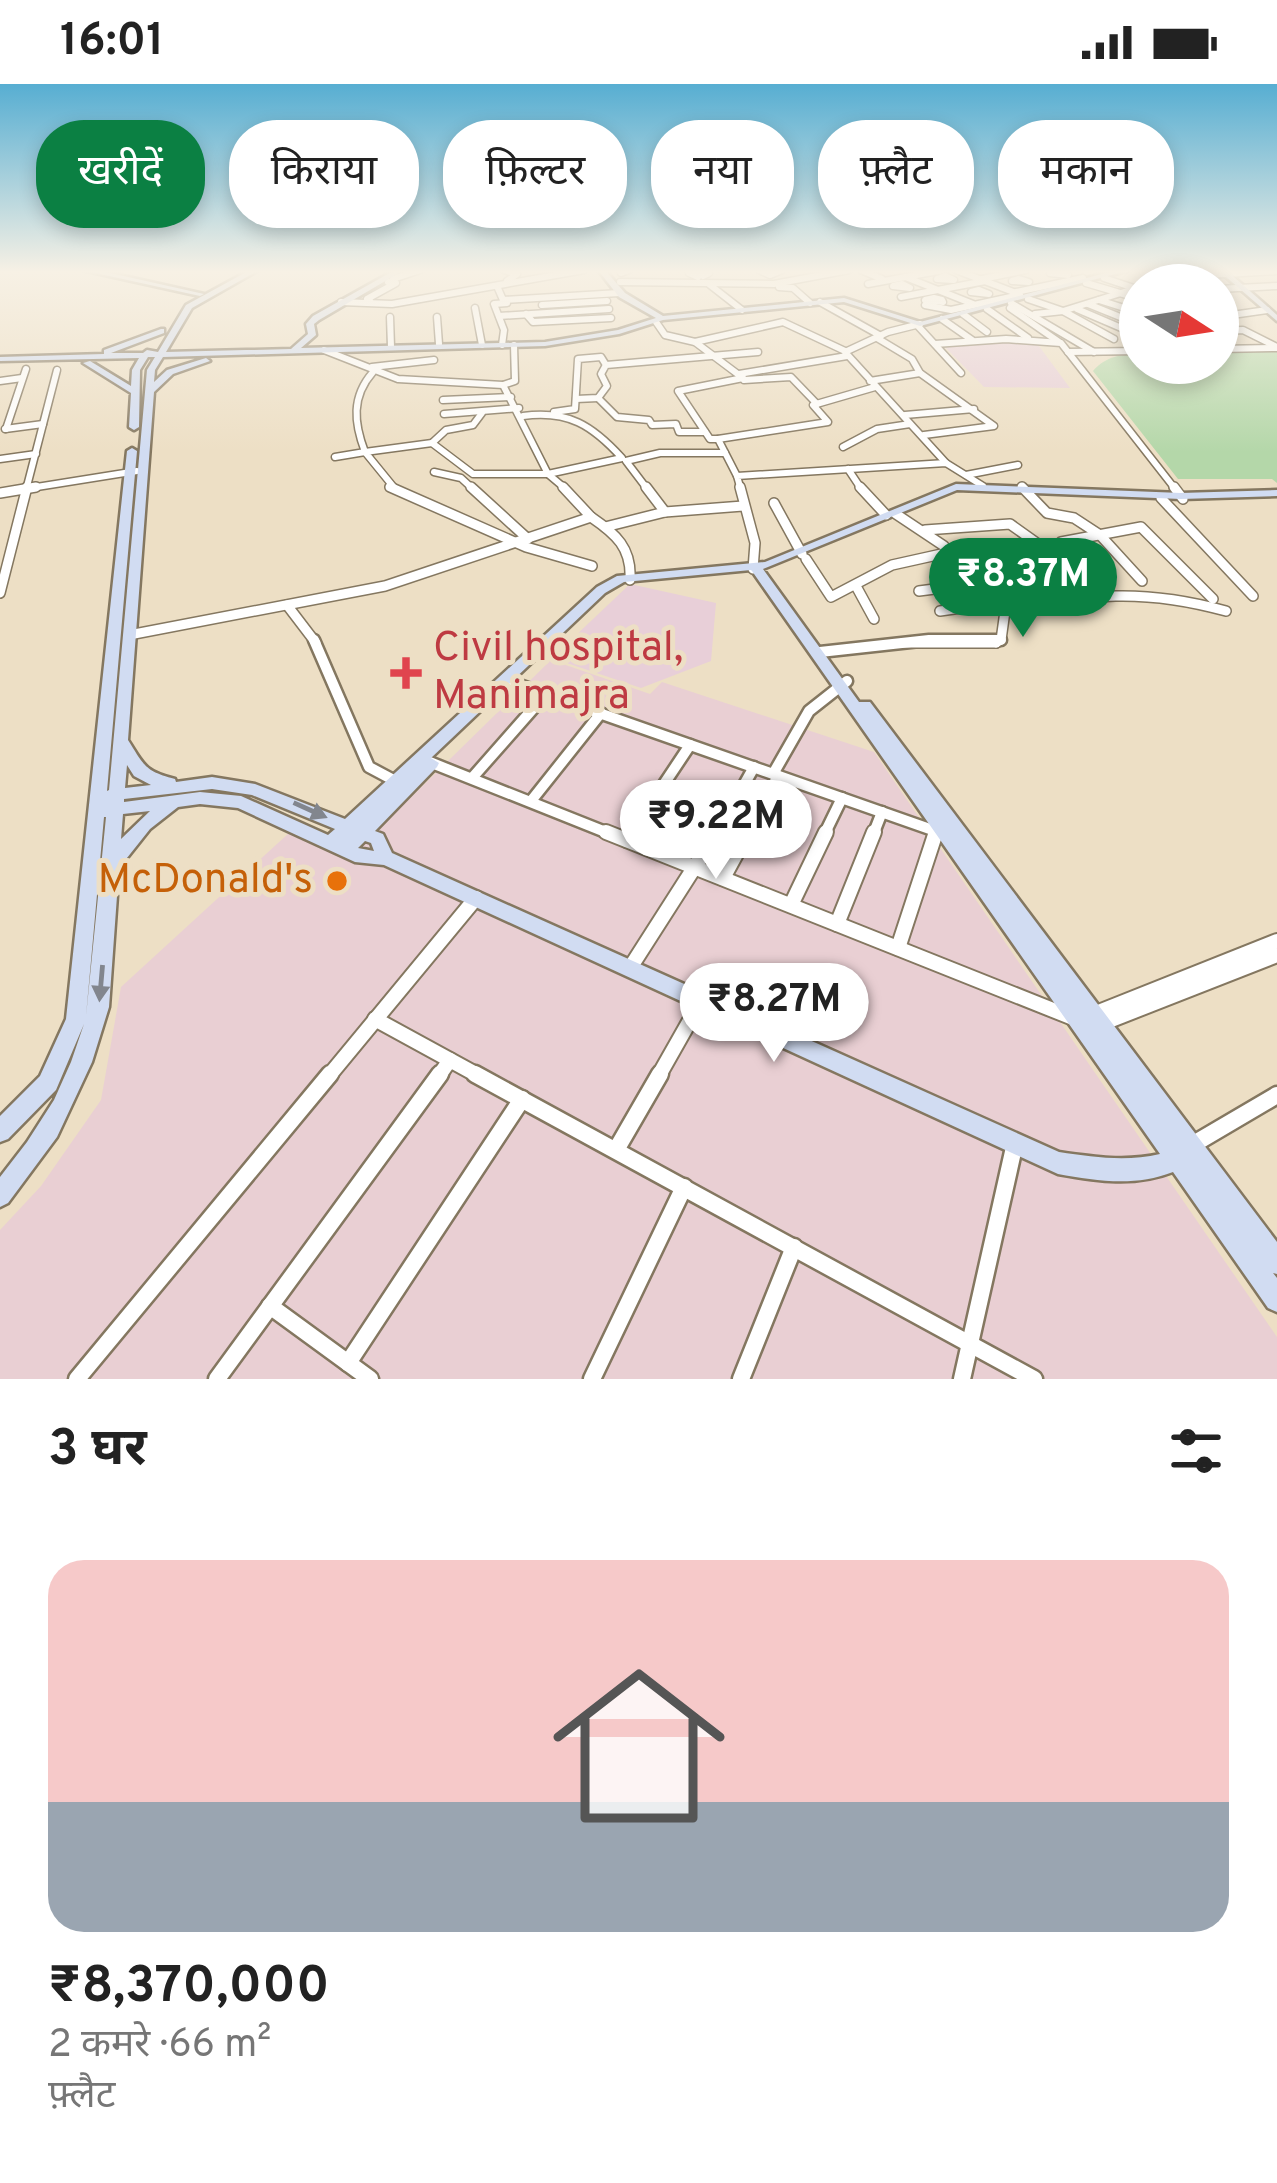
<!DOCTYPE html>
<html lang="hi">
<meta charset="utf-8">
<style>
body{margin:0;font-family:Overpass,"Noto Sans Devanagari",sans-serif;background:#f2f2f2;color:#222;height:100vh;display:flex;flex-direction:column;font-size:45px;white-space:nowrap}
*{box-sizing:border-box;margin:0}
p{font-size:39px;color:#767676}
.icon{flex:none;width:66px;height:66px;fill:none;stroke:currentColor;stroke-width:2;stroke-linecap:round;stroke-linejoin:round}
.map{position:relative;height:1295px;overflow:hidden}
.panel{display:flex;flex-direction:column;background:#fff;flex:1}
.panel>*{flex:none}
.banner{position:absolute;left:36px;top:36px;width:1206px;height:108px;display:flex;gap:24px}
.needle{width:78px;rotate:102deg}
.tools{position:absolute;left:1119px;top:180px;display:grid;gap:24px}
.tools a{display:grid;place-items:center;width:120px;height:120px;border-radius:50%;background:#fff;box-shadow:0 6px 18px #0003;font-size:60px}
.price{position:absolute;translate:-50% -102px;padding:0 27px;border-radius:42px;background:#fff;color:#222;font-size:39px;line-height:78px;filter:drop-shadow(0 3px 6px #0008)}
.price::after{content:'';position:absolute;left:50%;top:72px;width:36px;height:27px;margin-left:-18px;background:inherit;clip-path:polygon(0 0,100% 0,50% 100%)}
.price.current{background:#0b8043;color:#fff}
ul{padding:0;list-style:none}
li{display:grid;align-content:center;gap:24px;height:636px;padding:0 48px}
li span{display:grid;place-items:center;height:372px;border-radius:36px;color:#555}
li>.icon{margin-inline-start:auto}
span .icon{width:216px;height:216px;fill:#fffc;stroke-width:1}
li b{font-size:51px}
h2{display:flex;justify-content:space-between;align-items:center;height:144px;padding:0 48px;font-size:51px}
.pill{padding:0 42px;border-radius:48px;background:#fff;box-shadow:0 6px 18px #0003;font-size:42px;line-height:108px}
.pill.current{background:#0b8043;color:#fff}
.status{display:flex;justify-content:space-between;align-items:center;height:84px;padding:0 60px;background:#fff;direction:ltr}
.status svg{height:33px;fill:currentColor}
.map>svg:first-child{display:block}
.commercial{fill:#e9cfd3}
.education{fill:#e8cfd8}
.green{fill:#b4d7a9}
.lines{fill:none;stroke-linecap:round;stroke-linejoin:round}
.street-far4-casing{stroke:#847760;stroke-width:9}
.street-far3-casing{stroke:#847760;stroke-width:12}
.street-far2-casing{stroke:#847760;stroke-width:15}
.street-far1-casing{stroke:#847760;stroke-width:18}
.street-casing{stroke:#847760;stroke-width:21}
.secondary-casing{stroke:#847760;stroke-width:5}
.street-far4{stroke:#fff;stroke-width:6}
.street-far3{stroke:#fff;stroke-width:9}
.street-far2{stroke:#fff;stroke-width:10}
.street-far1{stroke:#fff;stroke-width:14}
.street{stroke:#fff;stroke-width:16}
.secondary{fill:#d1dcf2;fill-rule:evenodd}
.oneway{fill:#82868e}
.health-dot{fill:#e0444e;stroke:#eddfc5;stroke-width:4.5}
.food-dot{fill:#e8710a;stroke:#eddfc5;stroke-width:4.5}
.labels{text-anchor:middle;dominant-baseline:central;stroke-width:10;stroke-linejoin:round;paint-order:stroke}
.health-label{font-size:42px;fill:#be3a42;stroke:#eddfc5;text-anchor:start}
.food-label{font-size:42px;fill:#c56008;stroke:#eddfc5;text-anchor:end}
</style>
<div class="status"><b>16:01</b><svg viewBox="0 0 49 12"><path d="M0 12V9h3v3zM5 12V6h3v6zM10 12V3h3v9zM15 12V0h3v12zM26 1h20v11H26zM47 4h2v5h-2z"/></svg></div>
<div class="map">
<svg width="1277" height="1295" viewBox="0 0 1277 1295">
<rect width="100%" height="100%" fill="#eddfc5"/>
<path class="commercial" d="M551 576 650 610 662 598 874 668 1277 1253V1295H0V1146L41 1102 101 1016 121 903 289 749 348 775Z"/>
<g class="education">
<path d="M1005 257 1036 258 1070 304 984 303 943 261Z"/>
<path d="M630 500 716 519 711 577 641 604 552 574Z"/>
</g>
<path class="green" d="M1277 267V399L1272 395H1178L1093 287C1106 272 1122 270 1140 270V279H1218V268Z"/>
<g class="lines">
<defs>
<g id="street-far4">
<path d="M504 186 517 190 507 197"/>
<path d="M759 186 770 191 782 186"/>
<path d="M861 186 882 195"/>
<path d="M956 186 1016 209"/>
<path d="M1153 186 1166 191 1154 194 1177 201"/>
<path d="M1058 187 1068 191 1050 189Z"/>
<path d="M621 189 629 186"/>
<path d="M1225 190 1277 187"/>
<path d="M945 192 954 196 937 195Z"/>
<path d="M1187 192 1225 190"/>
<path d="M698 193 689 189H709L703 192"/>
<path d="M908 194 973 220"/>
<path d="M1104 194 1137 205"/>
<path d="M393 195 420 186"/>
<path d="M982 195 1026 186"/>
<path d="M1019 195 1029 198 1012 197Z"/>
<path d="M620 198 774 200 849 186"/>
<path d="M1086 199 1140 215"/>
<path d="M868 200 943 186"/>
<path d="M902 200 910 204 893 202Z"/>
<path d="M710 201 742 226"/>
<path d="M497 202 503 216 619 209"/>
<path d="M779 203 793 204 810 219"/>
<path d="M1218 205 1277 202"/>
<path d="M979 206 989 210 971 208Z"/>
<path d="M1016 208 1083 194"/>
<path d="M901 213 985 197"/>
<path d="M934 214 942 216 943 218 925 216Z"/>
<path d="M1028 215 1063 227 1114 255"/>
<path d="M1099 216 1140 229"/>
<path d="M370 217 367 215 396 199 388 198"/>
<path d="M341 218 392 220 584 186"/>
<path d="M820 218 881 252"/>
<path d="M1011 219 1094 268"/>
<path d="M1088 220 1140 241"/>
<path d="M542 221 607 217"/>
<path d="M925 221 951 226 1020 211"/>
<path d="M475 224 482 261"/>
<path d="M1010 224 1059 258"/>
<path d="M987 225 1028 254"/>
<path d="M1077 225 1140 252"/>
<path d="M526 230 533 238 611 234"/>
<path d="M963 230 987 248"/>
<path d="M1035 230 1063 227 1140 203"/>
<path d="M499 232 609 225"/>
<path d="M390 233 391 263"/>
<path d="M437 233 439 260"/>
<path d="M1218 233 1267 226"/>
<path d="M942 235 972 256"/>
<path d="M656 238 665 251 695 258 743 294 678 307 710 355H718"/>
<path d="M920 240 888 248 845 268 946 379"/>
<path d="M917 241 961 289"/>
<path d="M1218 247 1243 246 1277 263"/>
<path d="M877 254 912 275 920 289 994 342 924 351"/>
<path d="M695 258 783 238 845 267"/>
<path d="M935 260 1006 255 1061 259 1176 406"/>
<path d="M502 261 504 246 494 220 507 219"/>
<path d="M514 261 515 297 503 301 548 390 567 406"/>
<path d="M1218 265 1277 264"/>
<path d="M324 266 398 295 503 301"/>
<path d="M1068 268 1140 267"/>
<path d="M372 283 434 276"/>
<path d="M739 290 847 272"/>
<path d="M744 296 791 293 817 320"/>
<path d="M0 297 22 294"/>
<path d="M870 297 920 289"/>
<path d="M598 314 617 333 649 336 652 341 676 340 679 348H705"/>
<path d="M576 315 598 314 607 302 601 290 606 281 758 268"/>
<path d="M443 316 511 313"/>
<path d="M554 328 575 325 578 275 601 273 606 281"/>
<path d="M444 330 519 324"/>
<path d="M905 331 974 325"/>
<path d="M5 345 43 340"/>
<path d="M6 345 26 285"/>
<path d="M432 359 446 346 473 341 482 329"/>
<path d="M843 363 877 345 910 340"/>
<path d="M335 373 365 368C354 339 351 313 373 288"/>
<path d="M0 375 36 370"/>
<path d="M848 385 862 406"/>
<path d="M434 388 461 394 474 406"/>
<path d="M966 391 1018 381"/>
<path d="M737 392 718 355 828 338 813 321 875 303"/>
<path d="M18 406 137 387"/>
<path d="M26 406 57 286"/>
<path d="M396 406 365 368 432 359 473 390H548L622 374C592 341 568 326 523 332"/>
<path d="M648 406 626 377 660 369H725"/>
<path d="M741 406 737 392 946 379 983 402"/>
</g>
<g id="street-far3">
<path d="M390 403 526 463 592 482"/>
<path d="M471 403 528 455"/>
<path d="M563 403 591 433"/>
<path d="M646 403 665 428"/>
<path d="M740 403 755 459 753 485"/>
<path d="M860 403 886 431"/>
<path d="M1022 403 1047 429 1074 434 1100 451 1142 497"/>
<path d="M1174 403 1183 415"/>
<path d="M0 409 36 403"/>
<path d="M1161 414 1253 512"/>
<path d="M774 419 802 470"/>
<path d="M896 430 944 462"/>
<path d="M605 443 665 428 743 422"/>
<path d="M925 446 1010 440 1073 485"/>
<path d="M1061 458 1141 443 1213 515"/>
<path d="M806 475 831 513 892 481 946 469 989 520 940 527"/>
<path d="M997 478 1027 499"/>
<path d="M856 502 874 535"/>
<path d="M919 507 973 500"/>
<path d="M979 508 1046 495"/>
<path d="M0 509 27 403"/>
<path d="M287 521 316 559"/>
<path d="M129 551 385 502 591 433C616 450 632 464 630 496"/>
<path d="M902 559H996"/>
<path d="M996 559 1001 556 1005 527C1088 510 1143 504 1226 527"/>
</g>
<g id="street-far2">
<path d="M314 556 369 683 401 700"/>
<path d="M820 568 929 556H1001"/>
<path d="M505 596 944 750"/>
<path d="M427 677 613 751"/>
<path d="M773 690 809 627 847 597"/>
<path d="M472 694 546 610"/>
<path d="M531 717 601 629"/>
<path d="M630 751 690 661"/>
<path d="M716 751 754 683"/>
<path d="M746 751 778 692"/>
<path d="M824 751 842 714"/>
<path d="M873 751 882 728"/>
</g>
<g id="street-far1">
<path d="M606 748 1073 934"/>
<path d="M939 748 944 750"/>
<path d="M627 756 632 748"/>
<path d="M723 794 748 748"/>
<path d="M791 821 826 748"/>
<path d="M837 840 874 748"/>
<path d="M898 864 936 748"/>
<path d="M630 884 717 748"/>
<path d="M1091 931 1277 857"/>
<path d="M375 935 481 993"/>
<path d="M1101 940 1277 871"/>
<path d="M328 993 476 814"/>
<path d="M438 993 450 976"/>
<path d="M658 993 701 917"/>
</g>
<g id="street">
<path d="M475 990 1034 1295"/>
<path d="M1192 1061 1277 1011"/>
<path d="M616 1066 660 990"/>
<path d="M270 1222 370 1295"/>
<path d="M348 1279 522 1015"/>
<path d="M77 1295 330 990"/>
<path d="M217 1295 440 990"/>
<path d="M592 1295 684 1103"/>
<path d="M741 1295 794 1163"/>
<path d="M962 1295 1015 1059"/>
</g>
<g id="secondary">
<path d="M82 186H97L204 210 200 212Z"/>
<path d="M250 186H259L192 224 166 268 291 265 308 250 306 240 313 232 395 186H404L319 236 314 240 316 251 301 264 545 258 618 246 656 234 619 213 598 186H605L625 209 663 232 844 214 920 238 1117 186H1130L920 242 844 218 663 236 619 250 545 262 163 273 155 286 154 298 167 286 206 274 210 277 173 290 154 308 128 656C144 681 144 687 175 695L176 698 212 693 255 700 345 735 597 503 617 492 765 478 956 400 1181 409 1277 406V412L1181 415 957 406 763 485 859 618H870L1277 1158V1190L1273 1189 1277 1194V1228L1268 1224 1173 1088C1135 1103 1097 1097 1058 1090L384 781 355 778 238 724 200 720 178 723 150 745 119 784 109 923 92 978 57 1053 8 1119 0 1123V1093L27 1058 54 1016 71 978 84 940 56 1006 8 1055 0 1058V1032L40 992 66 935 127 367 132 364 137 367 107 707 109 706 147 286 155 273H148L140 286 139 343 134 346 129 343 131 309 83 279 90 277 131 302 132 286 139 274 0 277V273L104 270V266L161 245H164V249L111 269H143L147 266 158 268 186 221ZM751 486 752 487 1160 1070C1126 1078 1093 1073 1059 1068L392 769 383 750 375 747 437 683 439 679 431 674 605 509 624 498ZM127 681 134 692 151 701 125 704ZM212 705 252 711 335 745 328 751 241 712 200 708 124 718V715ZM150 727 121 755 123 730ZM104 733H106L86 932ZM365 757 371 759 374 767 358 764Z"/>
<path d="M1218 186H1226L1277 231V237Z"/>
</g>
</defs>
<use href="#street-far4" class="street-far4-casing"/>
<use href="#street-far3" class="street-far3-casing"/>
<use href="#street-far2" class="street-far2-casing"/>
<use href="#street-far1" class="street-far1-casing"/>
<use href="#street" class="street-casing"/>
<use href="#secondary" class="secondary-casing"/>
<use href="#street-far4" class="street-far4"/>
<use href="#street-far3" class="street-far3"/>
<use href="#street-far2" class="street-far2"/>
<use href="#street-far1" class="street-far1"/>
<use href="#street" class="street"/>
<use href="#secondary" class="secondary"/>
</g>
<defs><path id="oneway-solid" d="M-6-.8H1V-3.2L6.5 0L1 3.2V.8H-6Z" transform="scale(3)"/></defs>
<g class="oneway">
<use href="#oneway-solid" transform="translate(310 726) rotate(24)"/>
<use href="#oneway-solid" transform="translate(101 899) rotate(95)"/>
</g>
<linearGradient id="sky" x2="0" y2="1"><stop stop-color="#57aed2"/><stop offset="0.51" stop-color="#f7f1e5"/><stop offset="1" stop-color="#f7f1e5" stop-opacity="0"/></linearGradient>
<rect width="1277" height="368" fill="url(#sky)"/>
<path class="health-dot" d="M400 571h12v12h12v12h-12v12h-12v-12h-12v-12h12z"/>
<circle class="food-dot" cx="337" cy="797" r="12"/>
<g class="labels">
<g class="health-label">
<text x="433" y="565">Civil hospital,<tspan x="433" dy="48">Manimajra</tspan></text>
</g>
<g class="food-label">
<text x="313" y="797">McDonald's</text>
</g>
</g>
</svg>
<div class="tools">
<a><svg class="needle" viewBox="-14 -14 28 28"><path d="M0-13l5 13h-10z" fill="#e53935"/><path d="M0 13l5-13h-10z" fill="#767676"/></svg></a>
</div>
<b class="price current" style="left:1023px;top:556px">₹8.37M</b>
<b class="price" style="left:716px;top:798px">₹9.22M</b>
<b class="price" style="left:774px;top:981px">₹8.27M</b>
<div class="banner">
<a class="pill current">खरीदें</a>
<a class="pill">किराया</a>
<a class="pill">फ़िल्टर</a>
<a class="pill">नया</a>
<a class="pill">फ़्लैट</a>
<a class="pill">मकान</a>
</div>
</div>
<section class="panel">
<h2>3 घर<svg class="icon" aria-label="filters" viewBox="0 0 24 24"><path d="M4 7h16M4 17h16"/><circle cx="9" cy="7" r="2"/><circle cx="15" cy="17" r="2"/></svg></h2>
<ul>
<li><span style="background:linear-gradient(#f6c9c9 65%,#9aa5b1 0)"><svg class="icon" aria-label="home" viewBox="0 0 24 24"><path d="M3 11l9-7 9 7M6 9v11h12V9"/></svg></span><div><b>₹8,370,000</b><p>2 कमरे · 66 m²</p><p>फ़्लैट</p></div></li>
</ul>
</section>
